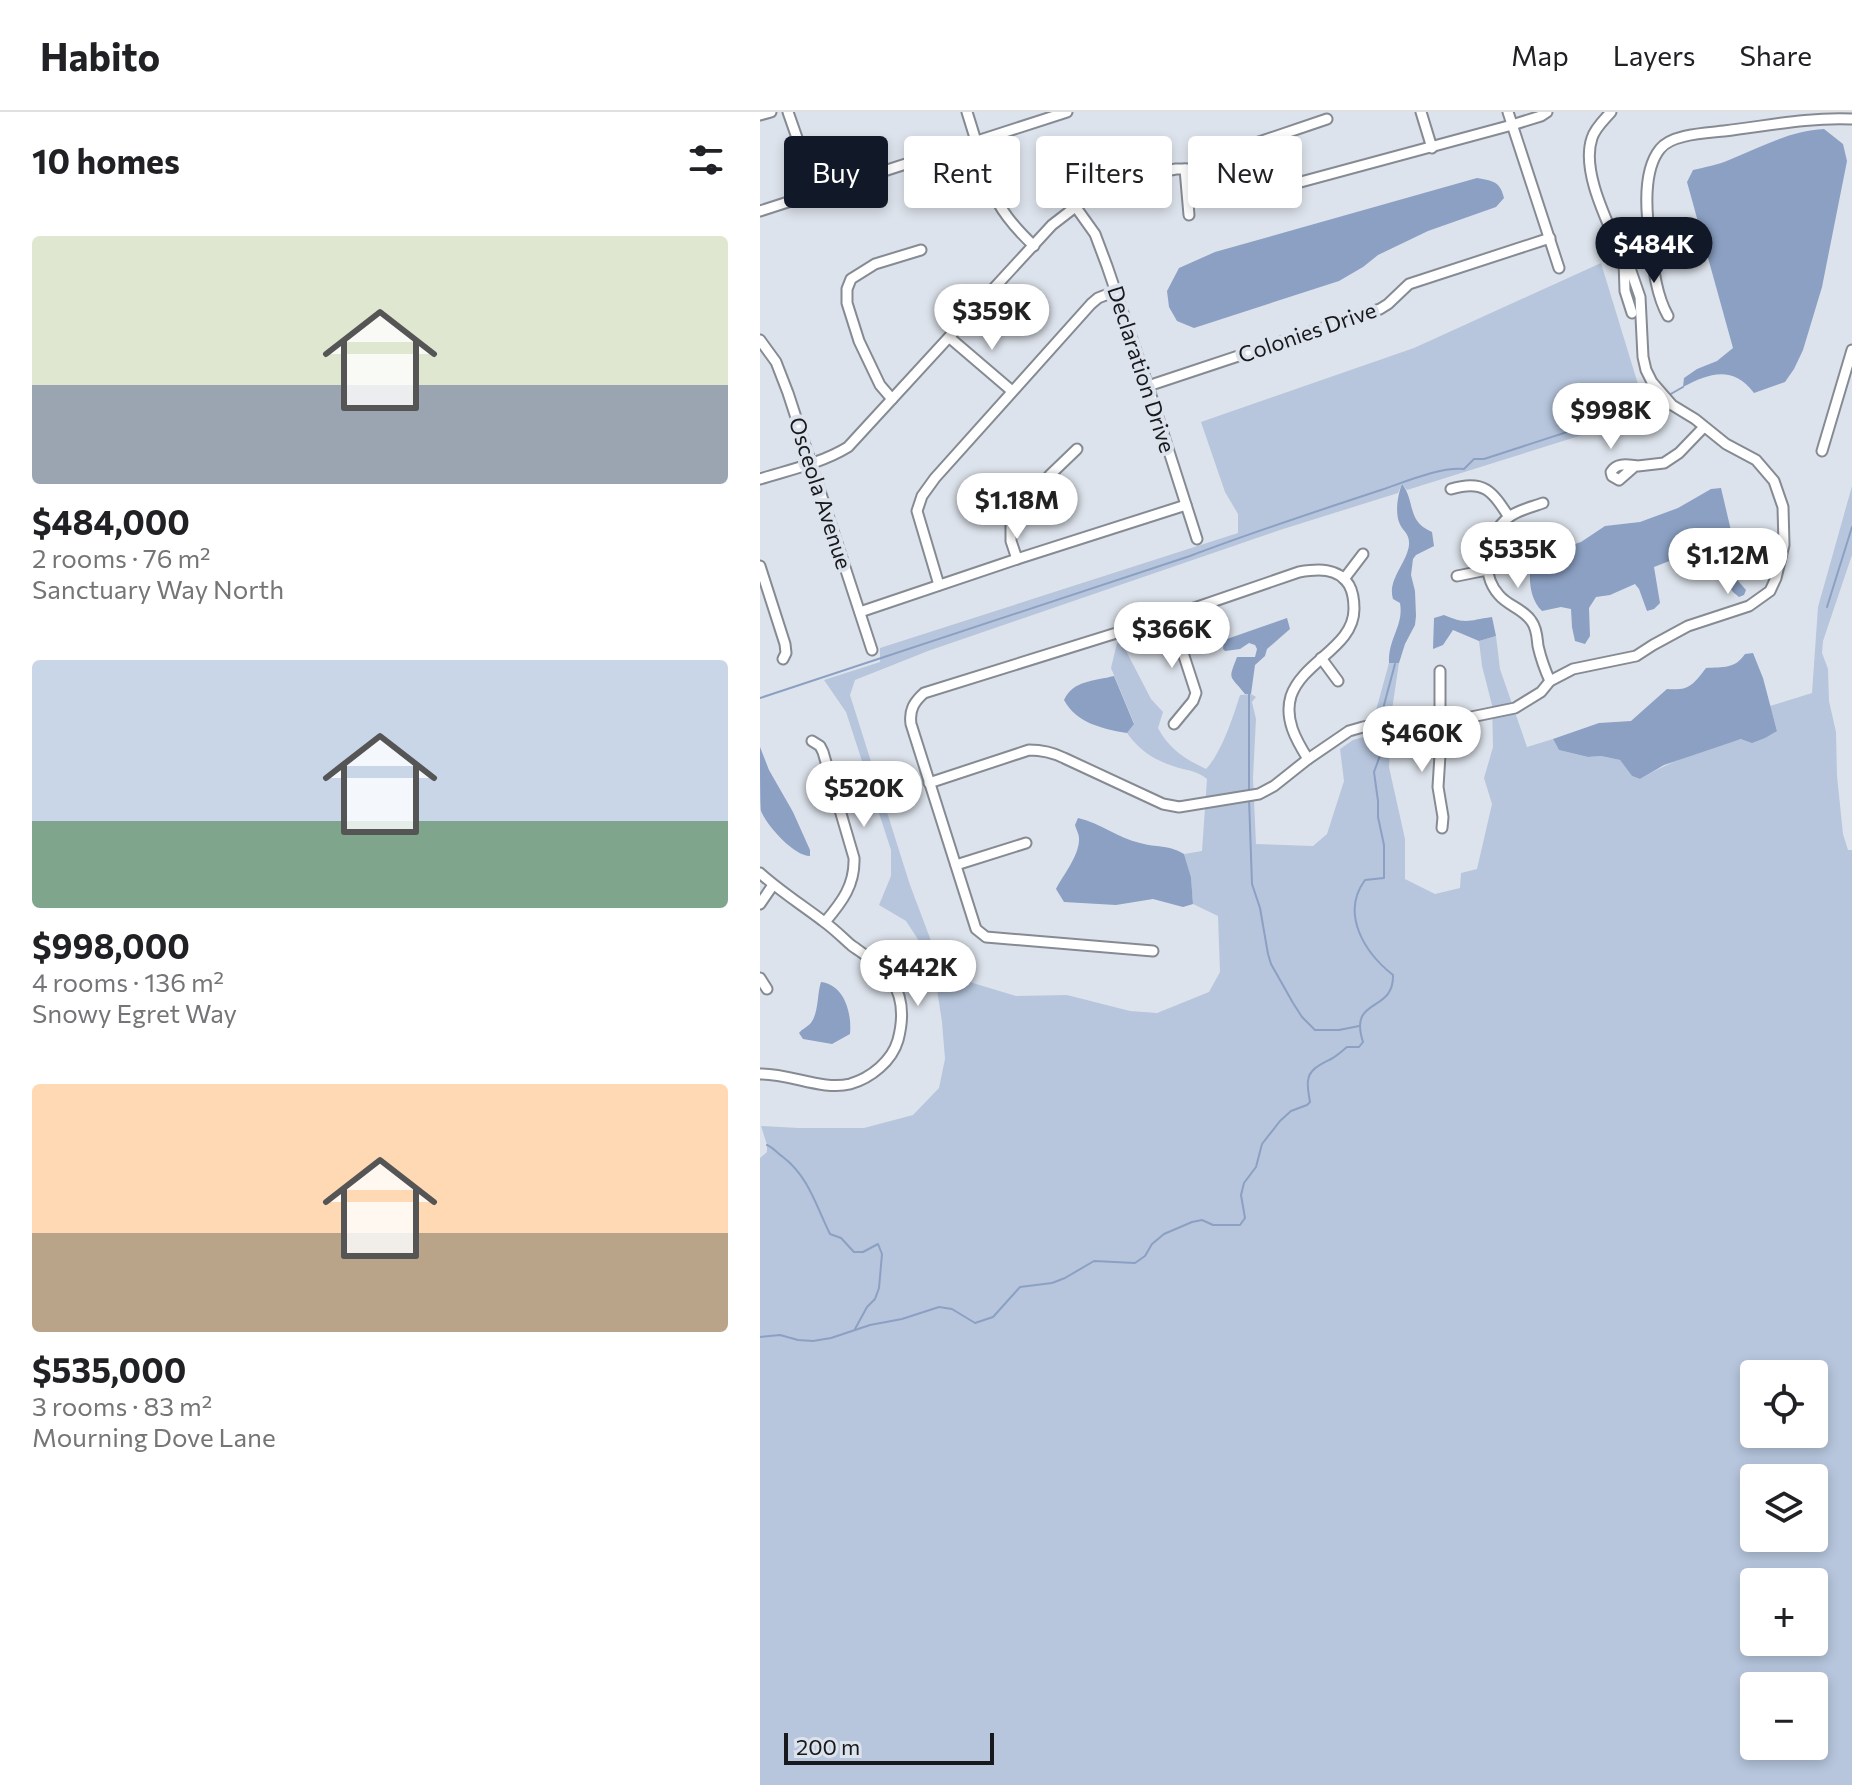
<!DOCTYPE html>
<meta charset="utf-8">
<style>
body{margin:0;font-family:Commissioner,sans-serif;background:#f2f2f2;color:#202124;height:100vh;display:flex;flex-direction:column;font-size:30px;white-space:nowrap}
*{box-sizing:border-box;margin:0}
p{font-size:26px;color:#757577}
.icon{flex:none;width:44px;height:44px;fill:none;stroke:currentColor;stroke-width:2;stroke-linecap:round;stroke-linejoin:round}
.map{position:relative;flex:1;overflow:hidden}
.panel{display:flex;flex-direction:column;background:#fff;width:760px}
.panel>*{flex:none}
.guide{position:absolute;left:24px;top:24px;width:760px;height:72px;display:flex;gap:16px}
.buttons{position:absolute;left:980px;top:1248px;display:grid;gap:16px}
.buttons a{display:grid;place-items:center;width:88px;height:88px;border-radius:8px;background:#fff;box-shadow:0 4px 12px #0003;font-size:40px}
.scale{position:absolute;left:24px;bottom:20px;width:210px;box-sizing:border-box;padding-left:8px;border:4px solid #17191c;border-top:0;font-size:22px;line-height:28px;white-space:nowrap;color:#17191c;-webkit-text-stroke:6px #dde3ec;paint-order:stroke}
.price{position:absolute;translate:-50% -68px;padding:0 18px;border-radius:28px;background:#fff;color:#222;font-size:26px;line-height:52px;filter:drop-shadow(0 2px 4px #0008)}
.price::after{content:'';position:absolute;left:50%;top:48px;width:24px;height:18px;margin-left:-12px;background:inherit;clip-path:polygon(0 0,100% 0,50% 100%)}
.price.on{background:#111827;color:#fff}
ul{padding:0;list-style:none}
li{display:grid;align-content:center;gap:16px;height:424px;padding:0 32px}
li span{display:grid;place-items:center;height:248px;border-radius:8px;color:#555}
li>.icon{margin-inline-start:auto}
span .icon{width:144px;height:144px;fill:#fffc;stroke-width:1}
li b{font-size:34px}
h2{display:flex;justify-content:space-between;align-items:center;height:96px;padding:0 32px;font-size:34px}
.chip{padding:0 28px;border-radius:8px;background:#fff;box-shadow:0 4px 12px #0003;font-size:28px;line-height:72px}
.chip.on{background:#111827;color:#fff}
header{display:flex;align-items:center;gap:48px;box-sizing:border-box;height:112px;padding:0 40px;background:#fff;border-bottom:2px solid #e0e0e0}
header strong{font-size:38px}
nav{display:flex;gap:44px;margin-inline-start:auto;font-size:28px}
main{display:flex;flex:1;min-height:0}
.map>svg:first-child{display:block}
.green{fill:#b7c6dd;fill-rule:evenodd}
.water{fill:#8ba0c3}
.lines{fill:none;stroke-linecap:round;stroke-linejoin:round}
.stream{stroke:#8ba0c3;stroke-width:2}
.minor-casing{stroke:#868b93;stroke-width:13}
.minor{stroke:#fff;stroke-width:9}
.labels{text-anchor:middle;dominant-baseline:central;stroke-width:8;stroke-linejoin:round;paint-order:stroke}
.street-label{font-size:22px;fill:#17191c;stroke:#dde3ec}
</style>
<header>
<strong>Habito</strong>
<nav><a>Map</a><a>Layers</a><a>Share</a></nav>
</header>
<main>
<section class="panel">
<h2>10 homes<svg class="icon" aria-label="filters" viewBox="0 0 24 24"><path d="M4 7h16M4 17h16"/><circle cx="9" cy="7" r="2"/><circle cx="15" cy="17" r="2"/></svg></h2>
<ul>
<li><span style="background:linear-gradient(#dfe7d0 60%,#9aa5b1 0)"><svg class="icon" aria-label="home" viewBox="0 0 24 24"><path d="M3 11l9-7 9 7M6 9v11h12V9"/></svg></span><div><b>$484,000</b><p>2 rooms · 76 m²</p><p>Sanctuary Way North</p></div></li>
<li><span style="background:linear-gradient(#c9d6e8 65%,#7fa58c 0)"><svg class="icon" aria-label="home" viewBox="0 0 24 24"><path d="M3 11l9-7 9 7M6 9v11h12V9"/></svg></span><div><b>$998,000</b><p>4 rooms · 136 m²</p><p>Snowy Egret Way</p></div></li>
<li><span style="background:linear-gradient(#ffd9b3 60%,#b9a48a 0)"><svg class="icon" aria-label="home" viewBox="0 0 24 24"><path d="M3 11l9-7 9 7M6 9v11h12V9"/></svg></span><div><b>$535,000</b><p>3 rooms · 83 m²</p><p>Mourning Dove Lane</p></div></li>
</ul>
</section>
<div class="map">
<svg width="1092" height="1673" viewBox="0 0 1092 1673">
<rect width="100%" height="100%" fill="#dde3ec"/>
<path class="green" d="M841 151 881 282 899 299 647 378 642 372 638 381 520 418 168 539 95 568 90 583 150 773 179 850 193 865 256 884 307 883 370 899 397 901 449 880 460 860 458 804 433 792 431 765 424 742 442 739 447 667C440 661 432 659 423 657 398 650 382 642 367 621L374 611 351 556 357 531H362L391 587 403 600 398 616C409 637 425 647 446 657 462 640 473 605 480 583L491 582 496 585 492 590 496 607 493 666 496 732 553 734 567 722 584 669 580 637 593 628 614 622 615 602 629 551H639L632 598 629 655 645 727V767L675 782 700 776 701 761 717 757 732 692 724 666 733 635 732 593 722 554 719 529 736 524 740 557 767 635 793 627 799 638 828 645 841 644 860 648 872 664 880 667C920 643 971 629 1017 618L1010 594 1052 581 1058 495 1092 374V443L1063 529 1062 541 1068 557 1069 589 1076 620 1077 664 1083 722 1088 738H1092V1673H0V1046L7 1040V1033L1 1014 39 1016H104L153 1003 179 976 185 947 182 910 176 871 161 832 146 809 119 793 131 764V738L86 600 64 568 120 550V536L478 421V402L465 380 441 310 654 236ZM994 1262H1054V1322H994ZM994 1366H1054V1426H994ZM994 1470H1054V1530H994ZM994 1574H1054V1634H994Z"/>
<g class="water">
<path d="M1064 17 1083 32 1087 49 1062 175 1043 238 1034 257 1025 270 994 281C973 253 949 261 923 275L924 266 937 257 957 249 973 236 927 70 933 58C945 55 958 53 969 48 1001 35 1029 19 1064 17Z"/>
<path d="M717 66C733 69 740 69 744 86L736 95 668 119 618 143 603 155 579 169 434 216 417 209 409 195 407 179 419 156 455 140Z"/>
<path d="M642 372C656 390 646 409 672 420L674 434 656 443 653 447 651 463 655 479 656 504 655 513 645 532 639 551H629C628 526 644 514 640 491L633 487C627 468 647 451 649 433 650 421 642 419 639 410 635 399 638 382 642 372Z"/>
<path d="M961 376 973 427 971 461 986 478 984 483 979 485 973 480 946 443 912 448 894 455 900 491 894 497 887 499 879 477 875 472 850 483 836 485 829 496 830 524 825 532 815 529 812 515 811 497 801 495 782 499C767 484 769 461 772 442L787 441 821 430 845 414 880 410 918 396 951 377Z"/>
<path d="M684 503C707 513 709 508 732 505L736 524 719 529 693 518 683 533 673 537 674 506Z"/>
<path d="M527 506 530 517 507 537 505 544 495 553 491 582H485C469 562 468 569 477 545H495L497 537 495 533 489 531 480 537 465 539 463 537 464 528Z"/>
<path d="M993 541 1003 566 1017 619 1005 626 992 631 981 627 904 653 880 667 872 664 860 648 841 644 828 645 799 638 793 627 839 611 871 609 907 577C929 579 933 573 946 556 963 555 975 557 985 542Z"/>
<path d="M354 564 374 612 367 621C343 617 316 611 304 588 313 568 335 569 354 564Z"/>
<path d="M0 635 9 658 33 700 50 738V744C34 744 7 714 1 699 0 689 0 648 0 635Z"/>
<path d="M318 706C340 711 358 726 380 731 397 736 407 732 424 742L431 765 433 792 423 795 393 787 356 793 304 790 296 777C303 763 320 743 319 726 319 722 316 717 315 713Z"/>
<path d="M61 870C85 873 92 902 90 922L72 932 43 927 39 921C42 917 47 915 50 912 59 902 57 881 61 870Z"/>
</g>
<g class="lines">
<g class="stream">
<path d="M909 283 923 275"/>
<path d="M1067 495 1092 415"/>
<path d="M489 582V681"/>
<path d="M0 586 430 444C493 420 557 399 621 378 645 370 679 355 704 357L714 347H724L890 293 904 286"/>
<path d="M624 609V593L635 552"/>
<path d="M489 687 492 772 500 796 508 842 511 852 533 891 542 905 555 918H579L599 914"/>
<path d="M7 1033C14 1036 17 1041 23 1045 49 1065 56 1094 70 1122L81 1126 94 1140H103L118 1132 122 1142 119 1176 115 1187 107 1195 95 1217"/>
<path d="M0 1225 20 1223 38 1228 53 1229 71 1226 110 1213 142 1207 179 1195 192 1197 215 1211 233 1205 260 1175 292 1171 305 1166 334 1149 375 1151 385 1144 392 1132 404 1122 432 1110 442 1108 453 1113H480L485 1106 481 1083 484 1071 496 1055 502 1032 520 1009 531 999 547 993 550 990C549 983 547 976 548 969 549 957 561 952 571 947 577 944 582 939 587 935H599L603 930C588 884 634 902 633 863 605 841 580 802 605 768L624 766V733L618 705V689L614 660 626 627 624 616"/>
</g>
<defs>
<g id="minor">
<path d="M28 0 56 80"/>
<path d="M207 0 216 29"/>
<path d="M661 0 672 36"/>
<path d="M748 0 799 156"/>
<path d="M0 3 11 0"/>
<path d="M425 57 429 103"/>
<path d="M484 64 492 38 499 30 567 7"/>
<path d="M228 71C240 98 253 114 274 134"/>
<path d="M315 94 335 122 347 154 388 274 437 427"/>
<path d="M0 99 307 0"/>
<path d="M864 149 865 179 872 201"/>
<path d="M908 204C895 181 893 151 890 126 886 100 883 58 900 37 911 22 947 21 964 19 1007 14 1048 5 1092 7"/>
<path d="M190 226 252 279"/>
<path d="M0 228 16 250 28 281 112 538"/>
<path d="M388 274 620 197 628 192 649 172 790 126"/>
<path d="M132 287 120 273 99 229 87 191V177L91 167 115 152 161 138"/>
<path d="M1062 339 1092 238"/>
<path d="M875 354 859 368 852 364 851 360C857 350 868 353 878 354L904 351 919 341 944 315"/>
<path d="M0 367C29 358 62 351 88 335L292 113 327 86 400 60 416 57H444L497 68 521 72 537 71 752 13 781 4 787 0"/>
<path d="M691 377C724 367 732 379 749 405"/>
<path d="M783 391C772 395 758 398 749 405 726 422 719 461 739 483 748 494 764 497 772 510 777 517 777 526 778 534 781 547 785 558 790 569"/>
<path d="M257 447 251 429V410L290 363 317 337"/>
<path d="M0 454 25 532 26 541 23 547"/>
<path d="M697 464 727 458"/>
<path d="M584 467 603 442"/>
<path d="M179 473 157 399 162 384 175 366 331 192 338 186 356 179"/>
<path d="M100 500 257 447 426 393"/>
<path d="M411 504 436 581 433 589 414 612"/>
<path d="M561 546 578 569"/>
<path d="M680 559V596L682 611 678 675 683 705 682 716"/>
<path d="M52 629 60 634 63 640 94 746C95 773 82 790 65 810"/>
<path d="M169 671 269 638C282 638 292 640 304 646L403 692 419 695 499 682 514 674 548 647 589 619 603 615 617 612 682 611 755 596 781 580 790 569 813 557 876 544 893 533 928 514 989 494 1010 479 1016 466 1024 433 1023 395 1014 369 996 348 966 332 935 307 912 293 892 270 886 258 883 245 880 185 870 156 864 149C851 116 820 61 832 26 835 16 844 8 851 0"/>
<path d="M196 753 266 731"/>
<path d="M0 761C20 779 42 793 63 809 73 816 82 825 91 833 106 844 122 853 132 869 144 887 143 909 138 928 132 949 111 966 90 972 63 979 29 961 0 962"/>
<path d="M0 792 13 773"/>
<path d="M393 839 226 825 216 817 151 612C149 598 154 590 164 581L411 504 539 460C557 457 578 455 589 473 593 480 594 488 594 497 594 535 543 549 531 584 524 607 536 628 548 647"/>
<path d="M0 866 7 877"/>
</g>
</defs>
<use href="#minor" class="minor-casing"/>
<use href="#minor" class="minor"/>
</g>
<g class="labels">
<g class="street-label">
<text transform="translate(547 220) rotate(-19)">Colonies Drive</text>
<text transform="translate(382 257) rotate(72)">Declaration Drive</text>
<text transform="translate(61 381) rotate(72)">Osceola Avenue</text>
</g>
</g>
</svg>
<div class="buttons">
<a><svg class="icon" aria-label="locate" viewBox="0 0 24 24"><circle cx="12" cy="12" r="6"/><path d="M12 2v4M12 18v4M2 12h4M18 12h4"/></svg></a>
<a><svg class="icon" aria-label="layers" viewBox="0 0 24 24"><path d="M12 4l9 5-9 5-9-5zM3 14l9 5 9-5"/></svg></a>
<a>+</a>
<a>−</a>
</div>
<div class="scale">200 m</div>
<b class="price on" style="left:894px;top:173px">$484K</b>
<b class="price" style="left:232px;top:240px">$359K</b>
<b class="price" style="left:851px;top:339px">$998K</b>
<b class="price" style="left:257px;top:429px">$1.18M</b>
<b class="price" style="left:758px;top:478px">$535K</b>
<b class="price" style="left:968px;top:484px">$1.12M</b>
<b class="price" style="left:412px;top:558px">$366K</b>
<b class="price" style="left:662px;top:662px">$460K</b>
<b class="price" style="left:104px;top:717px">$520K</b>
<b class="price" style="left:158px;top:896px">$442K</b>
<div class="guide">
<a class="chip on">Buy</a>
<a class="chip">Rent</a>
<a class="chip">Filters</a>
<a class="chip">New</a>
</div>
</div>
</main>
